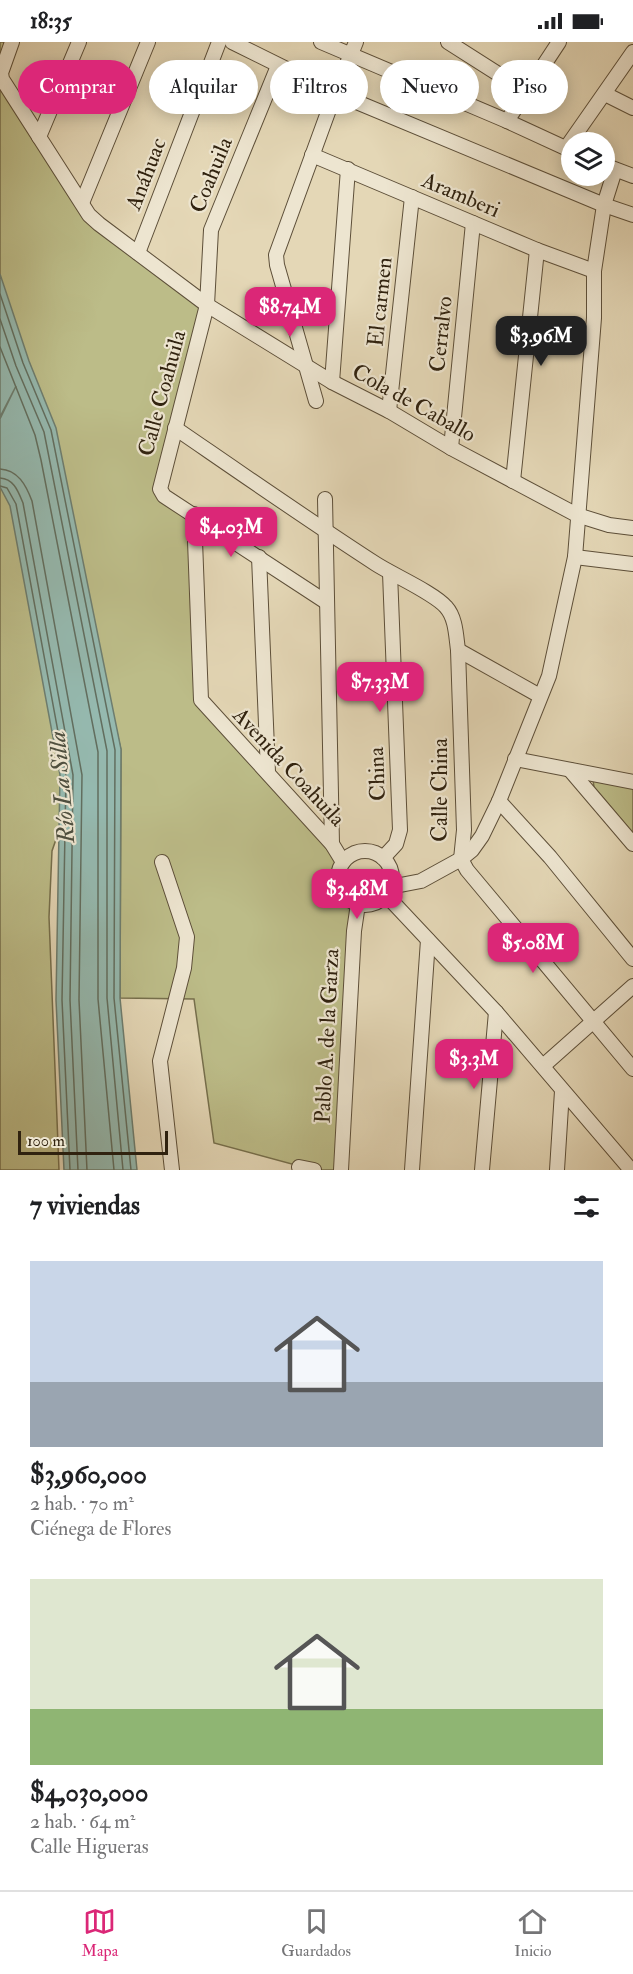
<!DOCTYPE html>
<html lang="es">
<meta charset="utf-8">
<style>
body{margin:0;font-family:"IM FELL Double Pica",serif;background:#f6f6f6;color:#202124;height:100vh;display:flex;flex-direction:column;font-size:22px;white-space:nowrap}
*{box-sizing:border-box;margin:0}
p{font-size:20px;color:#757577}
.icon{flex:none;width:33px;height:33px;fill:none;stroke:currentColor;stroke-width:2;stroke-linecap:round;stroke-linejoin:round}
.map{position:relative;height:1128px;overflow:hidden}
.side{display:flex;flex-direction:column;background:#fff;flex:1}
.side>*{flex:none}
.banner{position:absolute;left:18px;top:18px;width:597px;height:54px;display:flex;gap:12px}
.controls{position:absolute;left:561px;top:90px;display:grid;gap:12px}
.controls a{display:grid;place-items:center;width:54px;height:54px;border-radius:50%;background:#fff;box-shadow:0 3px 15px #0003;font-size:30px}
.scale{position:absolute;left:18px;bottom:15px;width:150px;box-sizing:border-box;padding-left:6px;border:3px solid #30220f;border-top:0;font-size:16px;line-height:21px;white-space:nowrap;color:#30220f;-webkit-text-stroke:4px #ede5d0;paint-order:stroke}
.price{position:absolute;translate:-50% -51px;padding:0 14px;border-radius:12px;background:#db2777;color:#fff;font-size:20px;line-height:39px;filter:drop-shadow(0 2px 3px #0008)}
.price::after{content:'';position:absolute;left:50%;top:36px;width:18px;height:14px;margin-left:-9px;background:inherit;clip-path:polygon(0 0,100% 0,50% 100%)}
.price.selected{background:#222;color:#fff}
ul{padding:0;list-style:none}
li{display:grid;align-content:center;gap:12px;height:318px;padding:0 30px}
li span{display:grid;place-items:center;height:186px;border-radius:0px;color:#555}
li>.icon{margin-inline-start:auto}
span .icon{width:108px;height:108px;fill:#fffc;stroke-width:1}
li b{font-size:26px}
h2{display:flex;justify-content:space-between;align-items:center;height:72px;padding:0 30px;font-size:26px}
.pill{padding:0 21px;border-radius:27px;background:#fff;box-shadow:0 3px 15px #0003;font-size:21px;line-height:54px}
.pill.selected{background:#db2777;color:#fff}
.status{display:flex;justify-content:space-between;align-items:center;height:42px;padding:0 30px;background:#fff;direction:ltr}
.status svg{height:16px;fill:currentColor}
.tabs{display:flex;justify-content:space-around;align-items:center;height:84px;border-top:2px solid #e0e0e0;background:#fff;font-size:16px;color:#757577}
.tabs a{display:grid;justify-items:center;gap:3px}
.tabs .selected{color:#db2777}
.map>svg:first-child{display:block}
.green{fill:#bcbc88;stroke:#766f4c;stroke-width:1.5}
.water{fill:#95b9af;stroke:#6d7d6f;stroke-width:1.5}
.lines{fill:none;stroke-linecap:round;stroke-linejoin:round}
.shore{stroke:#626e5f;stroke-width:1.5}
.minor-casing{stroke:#5d4f39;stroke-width:16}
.minor{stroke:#ede5d0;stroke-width:14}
.labels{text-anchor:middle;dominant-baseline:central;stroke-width:4.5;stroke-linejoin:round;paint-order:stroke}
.street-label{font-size:22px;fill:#30220f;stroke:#ede5d0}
.water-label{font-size:24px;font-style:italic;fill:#4e4f3f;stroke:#ede5d0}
</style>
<div class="status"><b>18:35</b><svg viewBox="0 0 49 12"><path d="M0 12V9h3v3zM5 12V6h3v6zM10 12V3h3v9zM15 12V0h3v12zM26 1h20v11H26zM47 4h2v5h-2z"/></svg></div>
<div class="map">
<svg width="633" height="1128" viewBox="0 0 633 1128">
<rect width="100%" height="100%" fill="#e4d7b6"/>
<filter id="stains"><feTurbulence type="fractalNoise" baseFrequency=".00333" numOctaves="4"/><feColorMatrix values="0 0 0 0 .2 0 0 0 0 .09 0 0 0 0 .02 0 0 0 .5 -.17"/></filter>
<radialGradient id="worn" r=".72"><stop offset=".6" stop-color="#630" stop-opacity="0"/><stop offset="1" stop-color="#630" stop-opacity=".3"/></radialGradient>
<g class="green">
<path d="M0 0H12L1 31 82 161 207 263 160 443 194 472 200 655 343 820C335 836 338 850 354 860L341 1128H314L214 1101 194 957 120 956 121 708 105 637 96 682 52 809 49 875 59 1128H0Z"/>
<path d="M593 738 633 746V791L594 745Z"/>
</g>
<path class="water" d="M0 232 29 319 56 386 121 707 120 956 137 1128H64L56 958 60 733 10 464 0 445V377L16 344 0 375Z"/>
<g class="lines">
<g class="shore">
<path d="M0 252 23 321 51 388 115 708 114 956 131 1128"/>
<path d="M0 277 16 324 44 390 107 709V956L123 1128"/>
<path d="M0 305 35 393 41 418 98 710V957L114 1128"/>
<path d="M0 427C18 428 26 443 32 459L82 733 79 958 87 1128"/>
<path d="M0 436C14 437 18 449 23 461L73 733 70 958 78 1128"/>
<path d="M0 444 7 446 16 462 66 733 62 958 70 1128"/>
</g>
<defs>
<g id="minor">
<path d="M12 0 1 31 2 37 89 173 99 182 207 263 332 340 389 369 451 406 577 473 609 483 633 486"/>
<path d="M232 0 335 51 604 163 633 173"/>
<path d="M321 0 507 79 572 109"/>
<path d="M448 0 525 49"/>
<path d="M278 24 211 188 207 263 160 447 164 454 326 560"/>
<path d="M605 52 633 66"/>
<path d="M507 79 559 0"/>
<path d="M39 95 79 0"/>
<path d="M566 106 633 10"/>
<path d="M312 113 537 208 594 229"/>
<path d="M604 123 633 134"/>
<path d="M82 161 148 0"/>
<path d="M138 211 219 0"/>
<path d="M332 340 348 127"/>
<path d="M316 359 277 223 276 213 335 51 356 0"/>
<path d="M389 369 412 155"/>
<path d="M175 386C242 432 308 478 376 522 393 533 434 551 446 565 456 576 456 594 458 608L464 788 461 817"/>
<path d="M451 406 473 181"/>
<path d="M513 439 537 208"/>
<path d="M325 457 332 802"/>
<path d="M194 472 201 658 332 802 343 820"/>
<path d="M259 515 268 730"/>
<path d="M575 515 633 522"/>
<path d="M458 608 540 654"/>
<path d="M515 717 633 740"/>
<path d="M570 728 633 802"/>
<path d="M499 759 550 815 633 917"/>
<circle cx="365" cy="836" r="27"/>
<path d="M383 816 396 802 400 788 390 531"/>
<path d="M461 817 467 828 633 1027"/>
<path d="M162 820 187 895 184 926 160 1019 172 1128"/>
<path d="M390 845 421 839 461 817 472 808 482 794 499 759 549 634 575 515 594 276V229L604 163 615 128"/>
<path d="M386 853 496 970 631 1128"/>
<path d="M543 1024 633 944"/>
<path d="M299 1125 314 1128"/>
<path d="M341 1128 354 889 358 862"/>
<path d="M412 1128 428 898"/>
<path d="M482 1128 496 970"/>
<path d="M557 1128 562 1049"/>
</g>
</defs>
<use href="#minor" class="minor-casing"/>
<use href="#minor" class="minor"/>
</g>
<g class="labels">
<g class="street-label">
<text transform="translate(146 132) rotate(-69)">Anáhuac</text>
<text transform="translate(211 133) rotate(-68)">Coahuila</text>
<text transform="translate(461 153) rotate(23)">Aramberi</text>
<text transform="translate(380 260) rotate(-84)">El carmen</text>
<text transform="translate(441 292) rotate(-84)">Cerralvo</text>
<text transform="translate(162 351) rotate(-75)">Calle Coahuila</text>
<text transform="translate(414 361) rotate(29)">Cola de Caballo</text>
<text transform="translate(289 725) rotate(47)">Avenida Coahuila</text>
<text transform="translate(377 732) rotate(-92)">China</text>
<text transform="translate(440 748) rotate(-90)">Calle China</text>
<text transform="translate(327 994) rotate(-87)">Pablo A. de la Garza</text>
</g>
<g class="water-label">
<text transform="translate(62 745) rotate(-95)">Río La Silla</text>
</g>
</g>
<rect width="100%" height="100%" filter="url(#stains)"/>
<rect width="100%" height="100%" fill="url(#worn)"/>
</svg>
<div class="controls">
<a><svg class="icon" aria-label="layers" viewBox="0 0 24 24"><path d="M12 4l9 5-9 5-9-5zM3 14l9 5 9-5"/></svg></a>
</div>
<div class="scale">100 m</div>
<b class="price" style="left:290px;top:296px">$8.74M</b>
<b class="price selected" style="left:541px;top:325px">$3.96M</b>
<b class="price" style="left:231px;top:516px">$4.03M</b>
<b class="price" style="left:380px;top:671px">$7.33M</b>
<b class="price" style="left:357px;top:878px">$3.48M</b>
<b class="price" style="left:533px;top:932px">$5.08M</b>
<b class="price" style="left:474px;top:1048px">$3.3M</b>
<div class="banner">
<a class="pill selected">Comprar</a>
<a class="pill">Alquilar</a>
<a class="pill">Filtros</a>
<a class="pill">Nuevo</a>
<a class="pill">Piso</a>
</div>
</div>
<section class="side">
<h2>7 viviendas<svg class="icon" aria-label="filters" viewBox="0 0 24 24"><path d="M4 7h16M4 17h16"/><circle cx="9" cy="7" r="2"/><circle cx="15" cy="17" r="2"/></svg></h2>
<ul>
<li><span style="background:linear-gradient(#c9d6e8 65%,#9aa5b1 0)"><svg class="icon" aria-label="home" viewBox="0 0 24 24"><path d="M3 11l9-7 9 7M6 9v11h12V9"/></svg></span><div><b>$3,960,000</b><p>2 hab. · 70 m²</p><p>Ciénega de Flores</p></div></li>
<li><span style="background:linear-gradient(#dfe7d0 70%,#8fb573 0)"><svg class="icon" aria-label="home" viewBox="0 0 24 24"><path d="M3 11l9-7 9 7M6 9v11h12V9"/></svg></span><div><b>$4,030,000</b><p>2 hab. · 64 m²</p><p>Calle Higueras</p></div></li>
</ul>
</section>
<nav class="tabs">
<a class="selected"><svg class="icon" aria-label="map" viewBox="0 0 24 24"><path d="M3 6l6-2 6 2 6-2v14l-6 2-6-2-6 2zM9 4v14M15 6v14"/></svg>Mapa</a>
<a><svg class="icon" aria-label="saved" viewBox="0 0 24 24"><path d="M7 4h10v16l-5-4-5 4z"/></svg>Guardados</a>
<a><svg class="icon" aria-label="home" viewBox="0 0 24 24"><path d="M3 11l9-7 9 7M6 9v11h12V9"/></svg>Inicio</a>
</nav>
